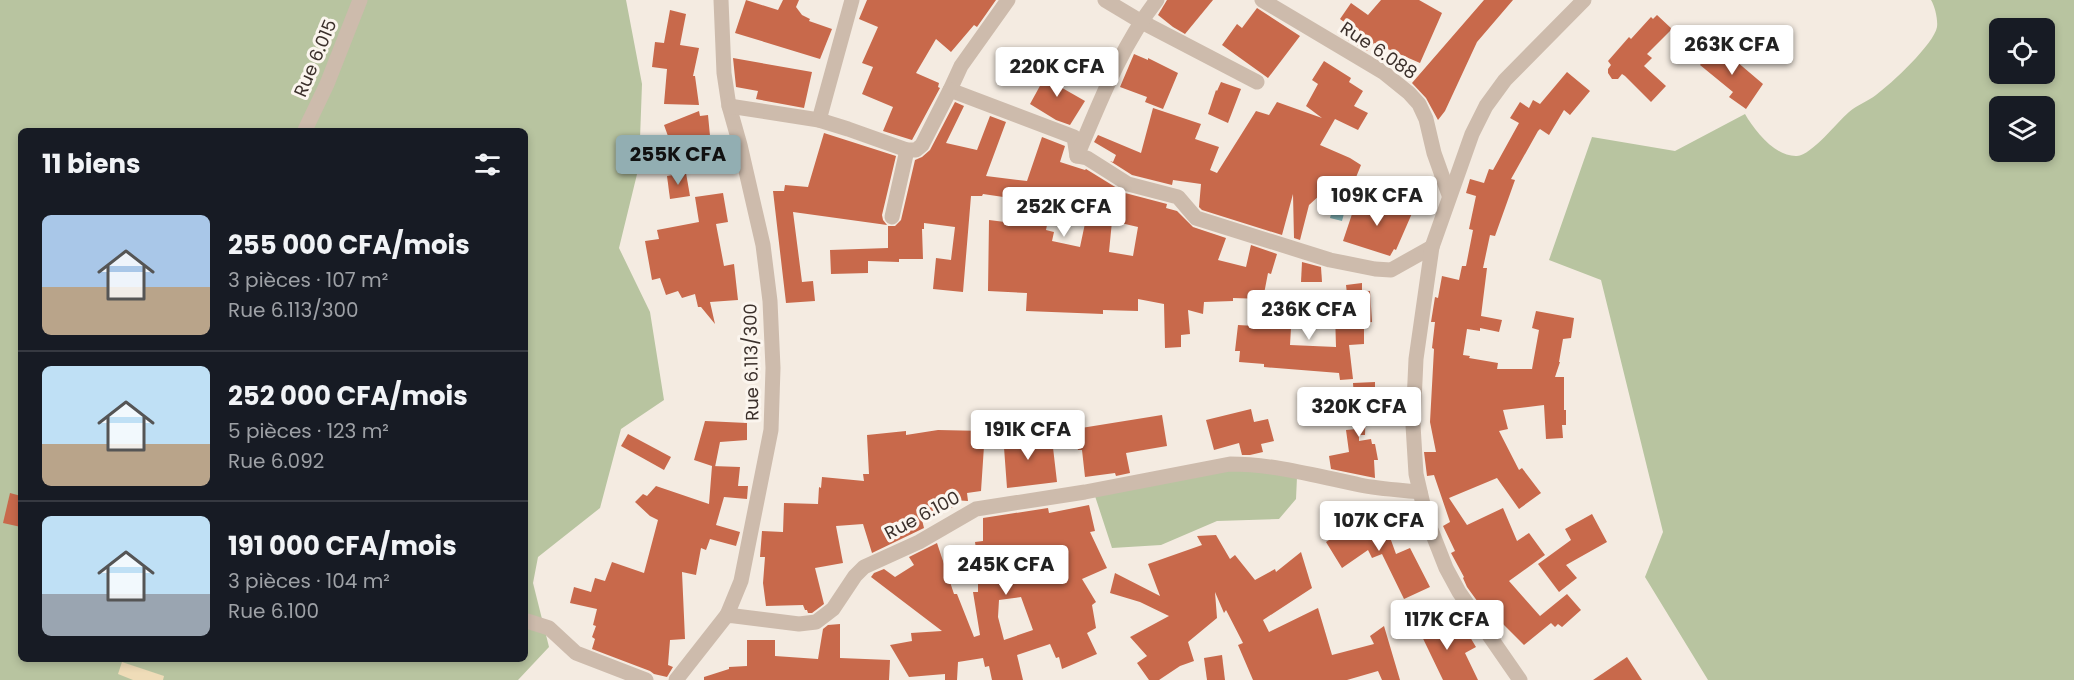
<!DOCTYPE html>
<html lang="fr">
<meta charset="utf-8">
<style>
body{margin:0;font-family:Poppins,sans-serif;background:#20242c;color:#f1f3f6;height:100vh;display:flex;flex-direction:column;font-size:22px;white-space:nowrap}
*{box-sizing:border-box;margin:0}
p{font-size:20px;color:#9ea1a6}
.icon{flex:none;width:33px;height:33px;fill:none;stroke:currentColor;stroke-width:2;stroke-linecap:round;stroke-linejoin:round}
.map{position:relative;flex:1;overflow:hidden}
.sheet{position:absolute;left:18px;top:128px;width:510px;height:534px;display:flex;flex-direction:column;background:#171b24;border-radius:9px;box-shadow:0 3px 9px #0003}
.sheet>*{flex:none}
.buttons{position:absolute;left:1989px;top:18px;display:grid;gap:12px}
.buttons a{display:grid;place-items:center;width:66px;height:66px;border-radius:9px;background:#171b24;box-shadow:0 3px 9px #0003;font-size:30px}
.price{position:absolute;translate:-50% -51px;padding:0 14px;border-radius:6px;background:#fff;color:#222;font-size:20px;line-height:39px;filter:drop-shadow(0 2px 3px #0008)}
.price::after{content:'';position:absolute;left:50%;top:36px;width:18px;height:14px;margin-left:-9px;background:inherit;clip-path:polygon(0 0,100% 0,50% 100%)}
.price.current{background:#92aeb2;color:#111}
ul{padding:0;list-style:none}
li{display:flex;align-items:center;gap:18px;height:150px;padding:0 24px}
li+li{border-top:2px solid #363941}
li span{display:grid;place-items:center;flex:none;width:168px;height:120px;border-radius:9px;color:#555}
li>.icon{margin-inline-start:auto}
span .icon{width:72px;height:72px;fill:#fffc;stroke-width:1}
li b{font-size:26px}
h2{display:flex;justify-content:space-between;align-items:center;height:72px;padding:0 24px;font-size:26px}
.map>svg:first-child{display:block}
.green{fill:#b8c4a0;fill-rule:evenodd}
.sand{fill:#efdcb8}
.water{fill:#7fb0b2}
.building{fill:#c8694b;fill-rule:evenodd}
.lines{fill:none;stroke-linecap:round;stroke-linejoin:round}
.minor{stroke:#cdbbac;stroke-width:15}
.tertiary{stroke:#cdbbac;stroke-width:15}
.labels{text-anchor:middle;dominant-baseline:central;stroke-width:6;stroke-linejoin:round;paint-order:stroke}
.street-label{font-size:18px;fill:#3b302b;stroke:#fbf5ee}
</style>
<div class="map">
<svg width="2074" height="680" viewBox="0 0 2074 680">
<rect width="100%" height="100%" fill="#f4ebe1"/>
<g class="green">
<path d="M0 0H626L642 84 639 166 619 248 650 312 664 400 621 429 600 508 538 557 533 583 549 647 518 680H0ZM21 130H525V658H21Z"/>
<path d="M1931 0H2074V680H1708L1645 577 1663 532 1601 280 1549 260 1592 137 1675 151 1745 114C1755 131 1775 157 1797 156 1812 155 1837 122 1849 112 1857 105 1868 101 1876 95 1891 84 1934 44 1937 27 1938 20 1935 6 1931 0ZM2044 28V74H2000V28ZM2044 106V152H2000V106Z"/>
<path d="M1234 468 1297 477 1296 499 1279 519 1217 521 1161 545 1112 548 1094 493Z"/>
</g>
<path class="sand" d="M122 662 164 676 163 680H133L118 674Z"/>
<path class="water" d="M1336 196 1348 198 1342 221 1330 218Z"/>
<g class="building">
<path d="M746 0 778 10 783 0H799L796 7 802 15 810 19 809 21 832 29 820 59 735 33Z"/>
<path d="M867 0H996L977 27 974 25 951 52 936 39 916 73 939 83 938 87 940 88 912 140 883 131 893 107 862 94 873 67 862 63 878 27 859 19Z"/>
<path d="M1167 0H1213L1185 34 1173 27 1158 15Z"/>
<path d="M1381 0H1419L1442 13 1420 63 1374 43 1367 51 1348 40 1355 30 1340 19 1351 3 1368 15Z"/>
<path d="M1484 0H1513L1477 42 1445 111 1438 120 1426 98 1412 83Z"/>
<path d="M1257 8 1300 36 1268 78 1222 45 1237 24 1242 28Z"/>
<path d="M670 10 686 14 680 45 699 48 693 76H695L699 105 664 104 667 69 652 67 655 42 664 43Z"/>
<path d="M1657 15 1672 29 1647 54 1652 58 1644 66 1666 86 1651 102 1625 76 1622 74 1618 79H1612L1608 73V69L1611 65 1608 61 1629 37 1631 39 1651 17 1653 19Z"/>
<path d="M1716 44 1763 84 1746 109 1729 97 1733 92 1700 65Z"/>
<path d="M1134 54 1148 60V58L1178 73 1163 109 1145 102 1147 97 1120 87Z"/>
<path d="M733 58 812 72 804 108 756 99 758 91 736 87Z"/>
<path d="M1324 61 1351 78 1349 82 1363 91 1354 106 1368 113 1358 130 1335 119 1320 145 1350 158 1361 165 1348 197 1320 195 1309 205 1300 240 1294 238 1293 194 1282 235 1202 210 1199 207 1201 184 1173 180 1172 185 1132 175 1110 161 1113 162 1116 155 1094 142 1098 135 1141 153 1153 108 1201 124 1195 139 1219 147 1210 170 1217 173 1256 111 1269 115 1277 102 1322 118 1306 106 1318 84 1312 80Z"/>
<path d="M1052 64 1065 71 1057 85 1085 101 1070 125 1056 120 1030 104Z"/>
<path d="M1567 72 1590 91 1570 115 1564 110 1549 135 1540 129 1538 131 1511 179 1515 180 1495 236 1490 235 1483 268H1487L1481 316 1502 320 1499 332 1480 328V331L1467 329 1463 355 1470 356 1469 358 1498 363 1497 369H1532L1539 330 1532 328 1536 311 1574 318 1571 338 1563 339 1559 362H1560L1555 377H1564V410H1566V425H1562L1563 438 1546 439 1544 405 1503 410 1508 429 1499 431 1519 470 1522 468 1541 493 1519 509 1497 478 1449 498 1467 525 1503 508 1517 541 1529 533 1545 555 1509 581 1540 616 1567 594 1581 610 1562 627 1558 624 1555 627 1551 623 1524 645 1486 607 1483 609 1467 587 1463 578 1464 577 1451 553 1455 551 1443 526 1450 522 1434 475 1427 476 1424 452H1436L1430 422 1434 349 1432 348 1435 322H1431L1435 297 1438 298 1442 276 1459 280 1462 266H1466L1473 230 1469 229 1476 196 1466 193 1470 179 1484 183 1489 169 1493 170 1519 123 1510 118 1520 102 1529 108 1533 100 1540 104Z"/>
<path d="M1221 82 1241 89 1228 123 1208 114 1216 90 1217 91Z"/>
<path d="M955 102 964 106 946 143 977 150 990 116 1006 122 986 176 1027 181 1042 137 1065 146 1060 162 1085 170 1086 169 1125 193 1167 204 1166 208 1177 211 1193 227 1226 238 1218 260 1246 267 1251 245 1277 254 1271 274 1268 273 1263 299 1233 298V301L1204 302 1203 314 1188 310 1190 334 1181 335V347L1165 348 1164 304 1138 299V311L1103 310V314L1026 311 1027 293 988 291 989 220 1013 223 1017 199 983 194 982 196H971L963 292 933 289 936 258 951 260 955 227 924 223V229H922L923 259H899V262L868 261V273L831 274 830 250 888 248V226H895L901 220 915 160 922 157 930 150ZM1051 206 1087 214 1080 247 1052 241 1054 232 1046 230ZM1112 221 1138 227 1133 256 1109 252Z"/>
<path d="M699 111 700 116 708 115 711 146H716L717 159H712L713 167 686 170 683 145 673 150 664 125Z"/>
<path d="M824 133 896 156 882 215 883 220 887 225 793 212 802 282 813 281 815 301 786 303 773 191H784L785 185 808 187Z"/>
<path d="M686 173 690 196 670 199 667 176Z"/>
<path d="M723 193 728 222 716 224 724 266 734 264 738 300 710 302 715 324 701 307H698L695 294 682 298 678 291 666 295 660 278 652 280 645 241 659 239 657 230 699 222 695 197Z"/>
<path d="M1357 199 1396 212 1397 208 1413 211 1396 250 1394 249 1390 256 1343 241Z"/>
<path d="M1302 262 1321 267 1322 282H1301Z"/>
<path d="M1362 283V291H1370L1372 322 1364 323V344L1349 345 1353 379 1340 380 1339 373 1264 367V364L1239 362 1240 351H1235L1238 325 1291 328 1290 345 1336 347 1335 313 1349 312 1346 285Z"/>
<path d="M1375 382V403L1366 405 1365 435H1359V441L1371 439 1372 444H1375L1378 460H1374L1375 478 1331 469 1329 456 1349 452 1346 430 1356 429 1353 383Z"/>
<path d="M1251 409 1254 422 1268 419 1274 441 1261 444 1263 452 1250 455H1242L1239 443 1214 450 1206 420Z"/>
<path d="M1162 415 1167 446 1126 453 1130 473 1116 476 1115 473 1085 477 1082 450H1078L1073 436 1076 435 1075 429Z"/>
<path d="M705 421 747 423V440L720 442 715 467 694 460Z"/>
<path d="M938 430 985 431 981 491 967 493 968 501 952 500 954 507 921 516 924 528 872 553 863 524 836 526 843 563 815 568 824 604 812 613H808L807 610H805L803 605 766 606 763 583 765 557H760L762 531 783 532 784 503 818 504 819 487 821 488 822 477 864 481 863 474H869L867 435 906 431V435Z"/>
<path d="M1022 433H1027L1028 442 1052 439 1057 482 1007 488 1003 434Z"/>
<path d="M628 434 671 457 664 470 621 446Z"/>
<path d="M712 466 740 467 738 486H748L747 499 724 497 716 525 740 532 736 546 710 539 706 550 701 548 696 575 682 572 685 639 670 640 668 665 673 667 667 677 654 674 650 671 592 649 595 639 592 637 596 626 593 625 597 609 570 603 574 587 591 592 595 578 605 581 612 562 644 573 658 520 650 516 635 502 643 494 647 496 656 486 709 504Z"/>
<path d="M10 493 21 496V527L3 523Z"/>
<path d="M1089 505 1095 531 1090 532 1107 568 1082 579 1096 602 1092 605 1096 628 1087 633 1097 654 1062 669 1059 657 1056 658 1050 644 1017 655 1023 680H992L989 666 985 667 983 658 958 662 957 680H945V674L909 677 890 645 912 641 911 633 942 631 871 577 874 573 884 569 895 577 914 565 909 557 937 543 954 594H957L974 637 980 635 973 592H978V563L975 542 983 541V518L1048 508 1049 513ZM1021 597 1033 630 1004 640 998 617 999 600Z"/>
<path d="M1366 506 1379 507 1396 554 1410 548 1430 587 1404 599 1382 554 1372 558 1368 550 1342 568 1326 542 1352 525 1370 518Z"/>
<path d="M1592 514 1607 542 1566 565 1577 578 1559 592 1538 564 1571 540 1565 529Z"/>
<path d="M1216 535 1230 559 1235 555 1255 580 1275 569 1276 572 1301 552 1312 588 1263 620 1269 632 1318 608 1332 655 1374 644 1370 636 1384 626 1400 680H1382L1378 671 1347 680H1253L1238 645 1243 643 1226 610 1224 613 1215 592 1217 618 1188 642 1194 661 1180 666 1159 680H1149L1137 663 1147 656 1130 637 1169 616 1140 602 1110 593 1115 573 1160 596 1148 564 1202 545 1197 536Z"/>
<path d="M1433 613 1449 642 1467 632 1476 647 1465 653 1478 680H1443L1415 622Z"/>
<path d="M840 624V658L890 660 889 680H704V677L729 669V667L747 666V640H775V656L818 659 823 629 828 625Z"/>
<path d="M1222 655 1225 680H1207L1204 658Z"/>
<path d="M1627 657 1642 680H1593Z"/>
</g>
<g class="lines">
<g class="minor">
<path d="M721 0 724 73 729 106 740 145 763 245 770 301 773 368 771 430 741 581 727 615"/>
<path d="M1008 0 961 66 950 90 1074 137 1077 156 1087 158 1128 184 1178 197 1196 218 1330 260 1375 269 1391 270 1432 247"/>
<path d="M1105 0 1140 21 1257 82"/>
<path d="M1262 0 1383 72 1409 93 1419 104 1426 119 1434 153 1449 195"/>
<path d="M729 106 819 120 848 129 907 150H916L922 145 950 90"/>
<path d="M819 120 852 0"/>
<path d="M305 130 327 84 360 0"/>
<path d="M1077 156C1100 102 1121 46 1157 0"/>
<path d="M892 217 907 150"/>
<path d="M527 621 549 628 576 653 646 680"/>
<path d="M676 680 727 615 799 624 816 622 833 609 855 576 864 567 919 542 976 509 1085 492 1230 464C1274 464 1317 476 1360 485 1379 489 1400 490 1420 492"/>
</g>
<path class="tertiary" d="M1520 680 1459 592 1446 568 1426 517 1416 474 1413 425 1416 359 1432 247 1472 134 1486 106 1505 80 1584 0"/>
</g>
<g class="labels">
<g class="street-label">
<text transform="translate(1379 50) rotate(34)">Rue 6.088</text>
<text transform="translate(315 58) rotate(-67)">Rue 6.015</text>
<text transform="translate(751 362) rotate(-91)">Rue 6.113/300</text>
<text transform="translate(922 515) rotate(-28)">Rue 6.100</text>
</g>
</g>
</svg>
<div class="buttons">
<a><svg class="icon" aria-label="locate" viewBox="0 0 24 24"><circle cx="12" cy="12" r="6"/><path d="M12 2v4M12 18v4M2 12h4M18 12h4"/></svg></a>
<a><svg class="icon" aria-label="layers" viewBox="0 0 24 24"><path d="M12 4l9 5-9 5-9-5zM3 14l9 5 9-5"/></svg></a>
</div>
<b class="price" style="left:1732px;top:76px">263K CFA</b>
<b class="price" style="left:1057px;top:98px">220K CFA</b>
<b class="price current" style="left:678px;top:186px">255K CFA</b>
<b class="price" style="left:1377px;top:227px">109K CFA</b>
<b class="price" style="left:1064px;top:238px">252K CFA</b>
<b class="price" style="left:1309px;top:341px">236K CFA</b>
<b class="price" style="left:1359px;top:438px">320K CFA</b>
<b class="price" style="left:1028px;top:461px">191K CFA</b>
<b class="price" style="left:1379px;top:552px">107K CFA</b>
<b class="price" style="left:1006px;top:596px">245K CFA</b>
<b class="price" style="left:1447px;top:651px">117K CFA</b>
<section class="sheet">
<h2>11 biens<svg class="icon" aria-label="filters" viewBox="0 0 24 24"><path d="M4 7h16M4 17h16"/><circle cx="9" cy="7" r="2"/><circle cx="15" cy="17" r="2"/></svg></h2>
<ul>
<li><span style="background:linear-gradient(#a9c7e8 60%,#b9a48a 0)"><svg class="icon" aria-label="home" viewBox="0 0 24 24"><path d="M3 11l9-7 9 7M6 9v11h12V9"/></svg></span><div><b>255 000 CFA/mois</b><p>3 pièces · 107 m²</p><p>Rue 6.113/300</p></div></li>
<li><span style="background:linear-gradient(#bfe0f5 65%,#b9a48a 0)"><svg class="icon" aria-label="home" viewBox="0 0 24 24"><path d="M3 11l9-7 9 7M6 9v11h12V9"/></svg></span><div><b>252 000 CFA/mois</b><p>5 pièces · 123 m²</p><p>Rue 6.092</p></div></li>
<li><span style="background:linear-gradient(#bfe0f5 65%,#9aa5b1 0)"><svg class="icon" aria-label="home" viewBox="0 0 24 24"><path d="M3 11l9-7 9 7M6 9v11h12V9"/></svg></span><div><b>191 000 CFA/mois</b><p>3 pièces · 104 m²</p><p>Rue 6.100</p></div></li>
</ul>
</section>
</div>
